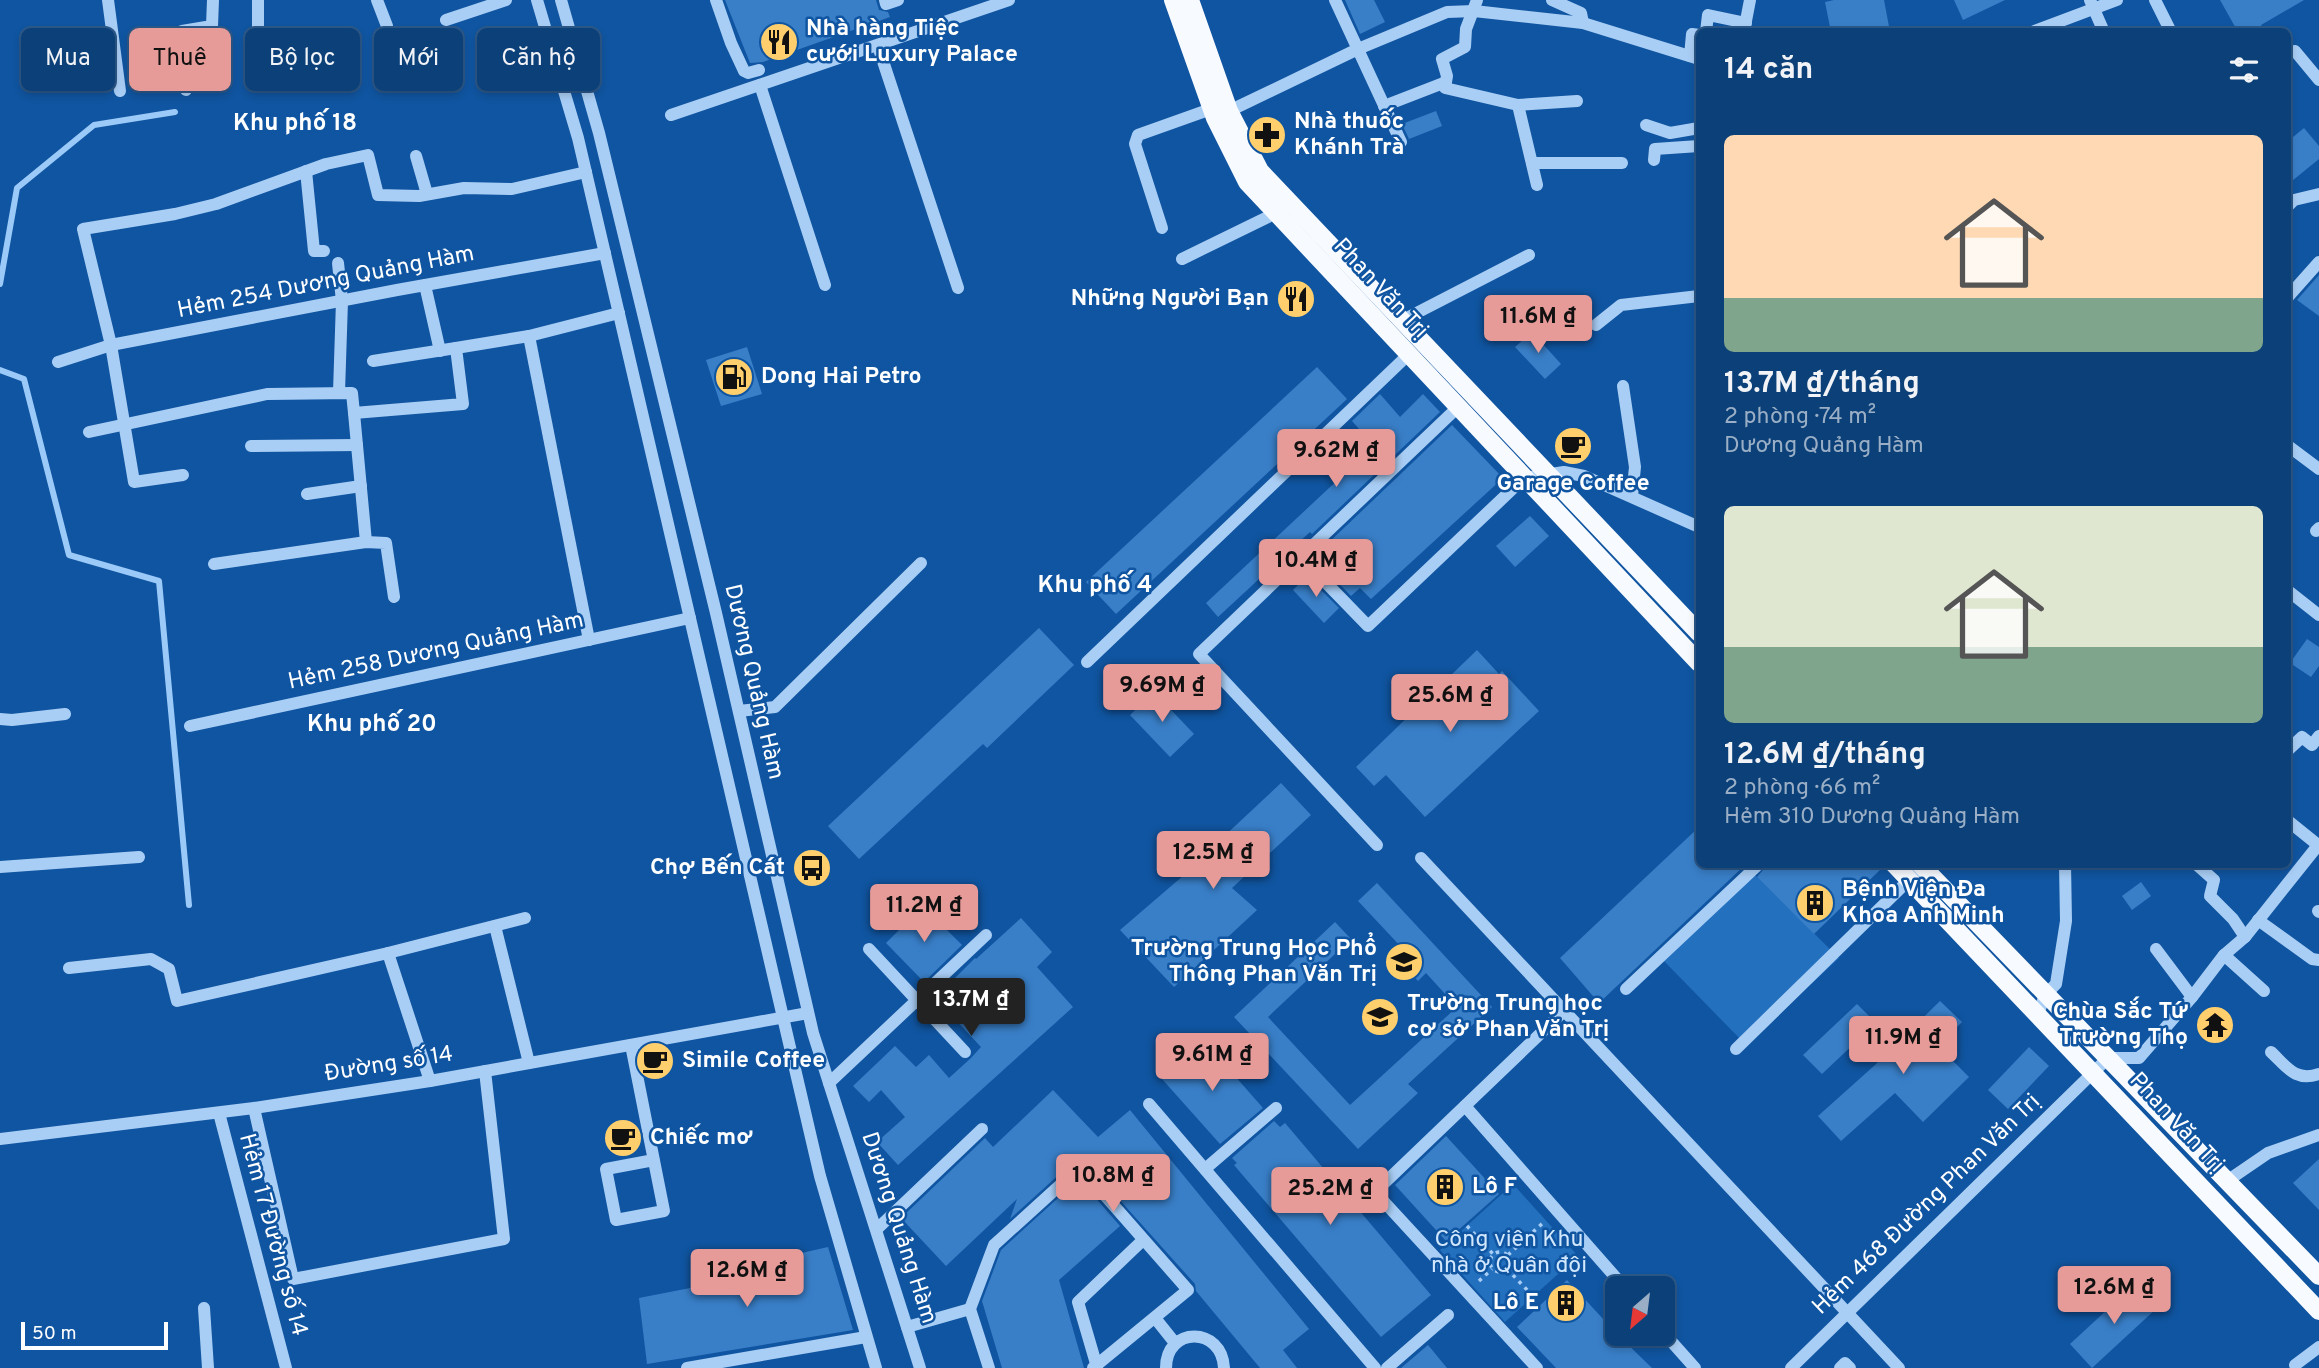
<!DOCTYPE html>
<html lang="vi">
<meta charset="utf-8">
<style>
body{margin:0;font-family:Overpass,sans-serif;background:#1a4b80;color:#f1f3f6;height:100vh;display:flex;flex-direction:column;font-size:26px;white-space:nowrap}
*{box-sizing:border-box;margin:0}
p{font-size:23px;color:#9aafc6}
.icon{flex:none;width:38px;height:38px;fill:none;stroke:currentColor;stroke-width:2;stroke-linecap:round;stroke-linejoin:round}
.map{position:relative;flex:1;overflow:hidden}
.details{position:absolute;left:1696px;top:28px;width:595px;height:840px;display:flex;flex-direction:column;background:#0c4079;border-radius:10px;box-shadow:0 4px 10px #0003,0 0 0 2px #2c598a}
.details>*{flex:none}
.banner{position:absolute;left:21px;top:28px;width:665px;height:63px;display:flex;gap:14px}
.needle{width:46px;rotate:208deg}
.fabs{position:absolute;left:1605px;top:1276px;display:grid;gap:14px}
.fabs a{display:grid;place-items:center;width:70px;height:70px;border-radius:10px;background:#0c4079;box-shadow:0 4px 10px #0003,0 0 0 2px #2c598a;font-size:35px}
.scale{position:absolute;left:21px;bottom:18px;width:147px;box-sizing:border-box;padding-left:7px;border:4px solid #fff;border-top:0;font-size:19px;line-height:24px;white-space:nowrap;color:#fff;-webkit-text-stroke:5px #1055a1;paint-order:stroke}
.price{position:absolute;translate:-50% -60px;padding:0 16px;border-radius:7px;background:#e69b98;color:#111;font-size:23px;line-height:46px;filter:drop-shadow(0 2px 4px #0008)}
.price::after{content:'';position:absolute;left:50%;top:42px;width:21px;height:16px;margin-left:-10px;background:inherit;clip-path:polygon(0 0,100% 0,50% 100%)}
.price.selected{background:#222;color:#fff}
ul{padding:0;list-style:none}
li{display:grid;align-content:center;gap:14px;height:371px;padding:0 28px}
li span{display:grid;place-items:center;height:217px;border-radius:10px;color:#555}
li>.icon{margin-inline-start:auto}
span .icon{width:126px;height:126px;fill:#fffc;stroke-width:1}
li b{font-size:30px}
h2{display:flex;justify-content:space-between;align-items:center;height:84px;padding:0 28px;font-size:30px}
.pill{padding:0 24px;border-radius:10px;background:#0c4079;box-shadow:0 4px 10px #0003,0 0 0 2px #2c598a;font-size:24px;line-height:63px}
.pill.selected{background:#e69b98;color:#111}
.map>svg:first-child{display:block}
.green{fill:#2370bf}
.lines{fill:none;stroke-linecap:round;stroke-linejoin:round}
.stream{stroke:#9bcaf9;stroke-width:6}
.building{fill:#397fc8}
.path{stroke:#a9cef5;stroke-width:3.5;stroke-dasharray:3.5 5;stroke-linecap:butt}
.minor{stroke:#a9cef5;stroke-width:12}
.major{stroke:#f7faff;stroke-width:18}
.labels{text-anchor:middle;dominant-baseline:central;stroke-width:5;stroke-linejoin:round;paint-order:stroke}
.poi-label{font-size:23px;font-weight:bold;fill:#fff;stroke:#1055a1;text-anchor:start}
.street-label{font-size:23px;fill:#fff;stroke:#1055a1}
.park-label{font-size:23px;fill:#d2e8fe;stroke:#1055a1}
.neighbourhood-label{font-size:24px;font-weight:bold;fill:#fff;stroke:#1055a1}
</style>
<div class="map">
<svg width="2319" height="1368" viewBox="0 0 2319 1368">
<rect width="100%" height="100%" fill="#1055a1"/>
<g class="green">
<path d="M1753 873 1839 958 1746 1045 1661 958Z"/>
<path d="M1513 1184 1578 1256 1505 1322 1440 1250Z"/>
</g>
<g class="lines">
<g class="stream">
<path d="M0 284 17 188 94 125 175 112"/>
<path d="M0 370 24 379 69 555 159 581 189 905"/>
</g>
</g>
<g class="building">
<path d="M725 0H876L879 10 888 12 890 17 763 62 750 63Z"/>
<path d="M1345 0H1374L1385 22 1360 34Z"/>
<path d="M1834 0H1884L1890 32H1831L1825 2Z"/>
<path d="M1954 0H2005L1963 20Z"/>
<path d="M2220 0H2304L2261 25 2265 32H2238Z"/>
<path d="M1436 111 1442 126 1409 139 1402 124Z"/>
<path d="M2304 128 2319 146V159L2287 185V142Z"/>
<path d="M2319 275V316L2297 300Z"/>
<path d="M1532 332 1561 364 1545 379 1515 347Z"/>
<path d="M747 347 762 394 721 406 706 360Z"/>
<path d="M1317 367 1347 399 1116 614 1086 582Z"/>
<path d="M1380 394 1400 417 1423 394 1440 412 1312 534 1310 532 1218 617 1206 603 1374 446 1352 421Z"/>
<path d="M1452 425 1503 478 1371 599 1360 588 1351 596 1320 564 1331 554 1324 547Z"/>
<path d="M1530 516 1549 536 1515 567 1496 546Z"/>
<path d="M1307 576 1339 608 1324 623 1293 590Z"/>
<path d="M1039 628 1074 665 987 748 983 744 859 859 828 826Z"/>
<path d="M2307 639 2319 647V666L2311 677 2290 663Z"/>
<path d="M1477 650 1499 674 1502 671 1539 711 1425 817 1386 775 1374 786 1356 767Z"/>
<path d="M1154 692 1194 734 1170 757 1130 715Z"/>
<path d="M1281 783 1311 815 1232 888 1257 910 1174 987 1120 930 1205 857 1204 855Z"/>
<path d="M1699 827V864H1746L1599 1003 1560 958Z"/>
<path d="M1768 864H1883V867L1814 934 1757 877Z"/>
<path d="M2141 882 2151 896 2132 910 2122 896Z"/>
<path d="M1377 883 1492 1007 1408 1084 1418 1093 1358 1149 1234 1017 1335 922 1351 939 1268 1017 1350 1105 1457 1007 1426 973 1418 981 1395 955 1403 949 1358 901Z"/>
<path d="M923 906 962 945 924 982 886 943Z"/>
<path d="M1021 918 1052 952 1037 967 1073 1007 898 1165 877 1142 905 1117 881 1090 869 1102 853 1086 895 1046 916 1067 929 1055 949 1078 971 1058 981 1047 935 998 975 958 976 959Z"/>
<path d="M1940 1001 1962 1022 1938 1046 1969 1077 1923 1122 1895 1093 1841 1141 1818 1116 1875 1065Z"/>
<path d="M1857 1004 1876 1023 1822 1074 1803 1055Z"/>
<path d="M1205 1042 1263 1108 1220 1144 1162 1079Z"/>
<path d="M2029 1047 2049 1066 2008 1109 1988 1090Z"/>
<path d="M1053 1090 1098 1137 1130 1110 1309 1329 1283 1350 1297 1368H1260L1196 1291 1195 1284 1083 1159 1074 1161 1010 1219 1017 1199 946 1266 901 1218 985 1138 993 1147Z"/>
<path d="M1274 1121 1280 1127 1285 1123 1431 1295 1381 1337 1234 1165 1237 1163 1232 1158Z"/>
<path d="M1446 1136 1499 1194 1446 1241 1395 1185Z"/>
<path d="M2319 1159V1210L2293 1183Z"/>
<path d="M1079 1179 1120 1226 1059 1280 1084 1368H1002L982 1301 1001 1250Z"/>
<path d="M828 1247 853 1330 647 1364 639 1298 731 1280V1269Z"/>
<path d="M1567 1280 1617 1334 1652 1368H1556L1517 1327Z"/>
<path d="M2135 1284 2157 1308 2092 1368 2070 1344Z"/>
<path d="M1428 1345 1447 1368H1401Z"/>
</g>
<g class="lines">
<g class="path">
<path d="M1467 1226 1493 1254"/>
<circle cx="1500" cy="1262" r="10"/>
<path d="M1508 1255 1545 1221"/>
<path d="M1507 1269 1533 1296"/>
<path d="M1479 1281 1492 1269"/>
</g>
<g class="minor">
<path d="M108 0 120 91"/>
<path d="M377 0 387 26"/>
<path d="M537 0 578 138 820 1176 876 1368"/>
<path d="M561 0 599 133 716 613 813 1033 920 1368"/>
<path d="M716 0 731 43 744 71 748 73 759 70"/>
<path d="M885 0 886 4 898 0"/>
<path d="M1335 0 1401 142"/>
<path d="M1477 0 1466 29 1465 47 1442 59 1447 76 1445 88 1518 105 1537 185"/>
<path d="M1552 0 1581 13 1583 23"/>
<path d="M2090 0 2104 32"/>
<path d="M2155 0 2171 32"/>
<path d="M446 20 506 0"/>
<path d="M1744 31 1750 0"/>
<path d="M1706 32 1708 15 1746 23"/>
<path d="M2032 32 2117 0"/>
<path d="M878 46 958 288"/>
<path d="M258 47V0"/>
<path d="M2295 51 2319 80"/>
<path d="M1690 56 1692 34 1699 35"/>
<path d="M760 85 825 285"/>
<path d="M186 90 182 31 212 26 213 0"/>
<path d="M1518 105 1577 101"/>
<path d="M1384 106 1446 82"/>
<path d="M1229 111 1358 49 1447 12 1474 11 1583 23 1699 59"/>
<path d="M671 115 1009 0"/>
<path d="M1646 125 1670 133 1699 128"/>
<path d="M416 156 427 194"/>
<path d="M1654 160 1655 149 1699 146"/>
<path d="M1532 163H1622"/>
<path d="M306 171 314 251H324"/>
<path d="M2287 207 2294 200 2319 194"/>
<path d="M1162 228 1135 144 1138 135 1211 109"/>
<path d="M1182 259 1276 213"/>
<path d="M338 263 342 301 339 392"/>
<path d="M425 285 440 351"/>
<path d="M2287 298 2319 262"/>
<path d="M1401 321 1529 255"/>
<path d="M1596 325 1621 305 1699 296"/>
<path d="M529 336 589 640"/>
<path d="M373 361 456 348"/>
<path d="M58 362 111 345 397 290 605 253"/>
<path d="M1623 386 1635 467 1632 496"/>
<path d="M354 413 366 542"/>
<path d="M89 432 267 394 352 393 354 413 463 404 456 348 529 336 619 313"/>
<path d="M2287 445 2319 469"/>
<path d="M251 446 357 445"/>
<path d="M183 475 134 482 111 345 83 229 175 214 216 204 326 164 368 155 378 195 419 196 464 188 512 189 586 172"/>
<path d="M307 494 361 486"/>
<path d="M2316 531 2319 528"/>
<path d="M1301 557 1368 626 1524 478 1564 472 1584 476 1699 527"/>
<path d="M214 564 366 542 386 543 394 597"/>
<path d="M2287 590 2319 615"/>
<path d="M1087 662 1408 355"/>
<path d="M739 711 775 707 921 563"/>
<path d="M0 719 12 720 65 714"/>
<path d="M190 726 690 618"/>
<path d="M2287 751 2302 737 2312 745 2319 736"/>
<path d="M2287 820 2318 845"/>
<path d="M1377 845 1199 654 1457 408"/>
<path d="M1421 858 1899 1368"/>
<path d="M2196 864 2214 880 2210 896 2233 919 2245 937"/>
<path d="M0 867 139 857"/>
<path d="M2318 911 2319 912"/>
<path d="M2258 920 2312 959 2319 960"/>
<path d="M495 926 529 1063"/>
<path d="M869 949 965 1052"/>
<path d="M2156 949 2192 997"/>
<path d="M388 953 430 1081"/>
<path d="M2224 955 2264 991"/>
<path d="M69 968 151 959 169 969 177 1001 388 953 525 918"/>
<path d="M1626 989 1759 864"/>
<path d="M2038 1014 2045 995 2056 984 2066 921 2065 864"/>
<path d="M631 1045 664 1211 616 1220 606 1169 654 1160"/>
<path d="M1736 1049 1914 875"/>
<path d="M2271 1052C2287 1067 2295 1082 2319 1074"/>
<path d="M829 1083 986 935"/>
<path d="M1149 1104 1375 1368"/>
<path d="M1465 1106 1625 1288"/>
<path d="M254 1108 293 1279 504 1239 485 1071"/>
<path d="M219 1113 286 1368"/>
<path d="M0 1139 254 1108 430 1081 808 1013"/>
<path d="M1205 1169 1276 1108"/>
<path d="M2227 1181 2268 1153 2319 1135"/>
<path d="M877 1229 982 1129"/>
<path d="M204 1308 208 1368"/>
<path d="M1155 1318 1175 1343"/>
<path d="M907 1327 970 1309"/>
<path d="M1662 1331 1695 1368"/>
<path d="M2295 1365 2319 1347"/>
<path d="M1097 1367 1078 1302 1143 1240"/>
<path d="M687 1368 866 1337"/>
<path d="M989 1368 970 1309 994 1245 1080 1167 1188 1290 1093 1368"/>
<path d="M1166 1368C1166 1326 1222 1326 1224 1368"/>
<path d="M1387 1368 1448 1315"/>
<path d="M1537 1368 1375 1192 1565 1010"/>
<path d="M1791 1368 2108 1058H2139L2192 997 2224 955 2245 937 2319 844"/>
<path d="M1840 1368 1845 1363 1850 1368"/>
</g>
<g class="major">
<path d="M1173 0 1215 118 1247 182 1699 663"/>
<path d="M1190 0 1229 111 1260 171 1699 633"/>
<path d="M1894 864 2319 1311"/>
<path d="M1920 864 2319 1276"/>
</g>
</g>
<defs>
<symbol id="restaurant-disc" viewBox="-11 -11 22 22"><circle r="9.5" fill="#ffcf6d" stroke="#1055a1"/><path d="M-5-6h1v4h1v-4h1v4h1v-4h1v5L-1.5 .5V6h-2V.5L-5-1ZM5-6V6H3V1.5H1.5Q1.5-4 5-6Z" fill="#111"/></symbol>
<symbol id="pharmacy-disc" viewBox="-11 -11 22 22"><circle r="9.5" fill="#ffcf6d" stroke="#1055a1"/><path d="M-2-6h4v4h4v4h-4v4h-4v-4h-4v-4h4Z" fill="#111"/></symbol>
<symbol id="fuel-disc" viewBox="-11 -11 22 22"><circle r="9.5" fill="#ffcf6d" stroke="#1055a1"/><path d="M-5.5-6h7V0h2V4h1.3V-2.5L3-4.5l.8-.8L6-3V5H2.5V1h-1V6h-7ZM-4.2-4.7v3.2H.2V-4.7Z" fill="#111"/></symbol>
<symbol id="cafe-disc" viewBox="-11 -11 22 22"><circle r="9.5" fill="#ffcf6d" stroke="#1055a1"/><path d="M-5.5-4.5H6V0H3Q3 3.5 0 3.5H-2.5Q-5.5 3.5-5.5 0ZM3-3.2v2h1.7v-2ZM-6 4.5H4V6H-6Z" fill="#111"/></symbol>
<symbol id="bus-disc" viewBox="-11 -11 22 22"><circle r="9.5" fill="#ffcf6d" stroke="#1055a1"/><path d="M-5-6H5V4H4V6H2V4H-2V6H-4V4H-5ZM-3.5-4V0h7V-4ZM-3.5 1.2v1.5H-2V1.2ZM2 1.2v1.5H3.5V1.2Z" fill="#111"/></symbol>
<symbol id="building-disc" viewBox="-11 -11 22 22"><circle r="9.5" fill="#ffcf6d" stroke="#1055a1"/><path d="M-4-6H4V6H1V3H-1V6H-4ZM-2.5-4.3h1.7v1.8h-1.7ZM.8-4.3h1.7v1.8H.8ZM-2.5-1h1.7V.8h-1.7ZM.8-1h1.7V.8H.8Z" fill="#111"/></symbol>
<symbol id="school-disc" viewBox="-11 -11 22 22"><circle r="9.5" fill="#ffcf6d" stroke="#1055a1"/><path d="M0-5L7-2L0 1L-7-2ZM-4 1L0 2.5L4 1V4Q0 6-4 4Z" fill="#111"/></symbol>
<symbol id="temple-disc" viewBox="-11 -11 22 22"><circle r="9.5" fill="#ffcf6d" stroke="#1055a1"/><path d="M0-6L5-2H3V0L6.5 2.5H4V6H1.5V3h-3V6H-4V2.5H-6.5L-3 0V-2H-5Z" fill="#111"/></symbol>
</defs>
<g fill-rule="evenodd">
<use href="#restaurant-disc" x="757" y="20" width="44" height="44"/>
<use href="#pharmacy-disc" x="1245" y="113" width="44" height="44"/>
<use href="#restaurant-disc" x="1274" y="277" width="44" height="44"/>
<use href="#fuel-disc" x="712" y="355" width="44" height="44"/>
<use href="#cafe-disc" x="1551" y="424" width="44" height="44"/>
<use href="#bus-disc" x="790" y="846" width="44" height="44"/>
<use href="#building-disc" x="1793" y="881" width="44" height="44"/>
<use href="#school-disc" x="1382" y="940" width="44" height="44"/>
<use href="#school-disc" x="1358" y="995" width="44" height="44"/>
<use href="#temple-disc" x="2193" y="1003" width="44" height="44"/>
<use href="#cafe-disc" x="633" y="1039" width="44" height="44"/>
<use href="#cafe-disc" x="601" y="1116" width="44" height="44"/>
<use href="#building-disc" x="1423" y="1165" width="44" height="44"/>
<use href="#building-disc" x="1544" y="1281" width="44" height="44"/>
</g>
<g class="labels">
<g class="poi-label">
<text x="806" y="29">Nhà hàng Tiệc<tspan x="806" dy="26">cưới Luxury Palace</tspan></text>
<text x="1294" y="122">Nhà thuốc<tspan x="1294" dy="26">Khánh Trà</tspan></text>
<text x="1269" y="299" text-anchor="end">Những Người Bạn</text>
<text x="761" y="377">Dong Hai Petro</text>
<text x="1573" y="484" text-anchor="middle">Garage Coffee</text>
<text x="785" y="868" text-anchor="end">Chợ Bến Cát</text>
<text x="1842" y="890">Bệnh Viện Đa<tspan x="1842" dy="26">Khoa Anh Minh</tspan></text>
<text x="1377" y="949" text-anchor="end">Trường Trung Học Phổ<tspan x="1377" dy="26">Thông Phan Văn Trị</tspan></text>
<text x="1407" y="1004">Trường Trung học<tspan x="1407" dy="26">cơ sở Phan Văn Trị</tspan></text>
<text x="2188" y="1012" text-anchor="end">Chùa Sắc Tứ<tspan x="2188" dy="26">Trường Thọ</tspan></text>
<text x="682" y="1061">Simile Coffee</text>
<text x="650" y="1138">Chiếc mơ</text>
<text x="1472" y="1187">Lô F</text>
<text x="1539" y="1303" text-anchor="end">Lô E</text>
</g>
<g class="street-label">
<text transform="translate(326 283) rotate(-11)">Hẻm 254 Dương Quảng Hàm</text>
<text transform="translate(1380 289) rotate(47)">Phan Văn Trị</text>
<text transform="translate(436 652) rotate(-12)">Hẻm 258 Dương Quảng Hàm</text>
<text transform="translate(753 682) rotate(77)">Dương Quảng Hàm</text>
<text transform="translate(389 1065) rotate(-9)">Đường số 14</text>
<text transform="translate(2176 1123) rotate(47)">Phan Văn Trị</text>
<text transform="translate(1927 1205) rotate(-44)">Hẻm 468 Đường Phan Văn Trị</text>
<text transform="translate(898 1228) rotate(72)">Dương Quảng Hàm</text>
<text transform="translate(272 1235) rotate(75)">Hẻm 17 Đường số 14</text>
</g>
<g class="park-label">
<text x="1509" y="1240">Công viên Khu<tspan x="1509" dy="26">nhà ở Quân đội</tspan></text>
</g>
<g class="neighbourhood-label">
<text x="295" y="124">Khu phố 18</text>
<text x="1095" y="586">Khu phố 4</text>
<text x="372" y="725">Khu phố 20</text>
</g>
</g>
</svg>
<div class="fabs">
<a><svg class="needle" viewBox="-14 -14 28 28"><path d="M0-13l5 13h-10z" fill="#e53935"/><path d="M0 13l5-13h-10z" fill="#9aafc6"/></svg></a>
</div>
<div class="scale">50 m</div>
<b class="price" style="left:1538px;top:355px">11.6M ₫</b>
<b class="price" style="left:1336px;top:489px">9.62M ₫</b>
<b class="price" style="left:1316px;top:599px">10.4M ₫</b>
<b class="price" style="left:1162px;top:724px">9.69M ₫</b>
<b class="price" style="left:1450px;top:734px">25.6M ₫</b>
<b class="price" style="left:1213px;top:891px">12.5M ₫</b>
<b class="price" style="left:924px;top:944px">11.2M ₫</b>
<b class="price selected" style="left:971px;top:1038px">13.7M ₫</b>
<b class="price" style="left:1903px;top:1076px">11.9M ₫</b>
<b class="price" style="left:1212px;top:1093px">9.61M ₫</b>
<b class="price" style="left:1113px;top:1214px">10.8M ₫</b>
<b class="price" style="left:1330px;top:1227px">25.2M ₫</b>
<b class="price" style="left:747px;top:1309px">12.6M ₫</b>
<b class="price" style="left:2114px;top:1326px">12.6M ₫</b>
<div class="banner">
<a class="pill">Mua</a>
<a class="pill selected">Thuê</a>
<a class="pill">Bộ lọc</a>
<a class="pill">Mới</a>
<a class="pill">Căn hộ</a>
</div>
<section class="details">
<h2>14 căn<svg class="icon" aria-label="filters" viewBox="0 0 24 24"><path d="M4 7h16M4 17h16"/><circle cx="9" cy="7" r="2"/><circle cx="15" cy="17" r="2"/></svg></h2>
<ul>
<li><span style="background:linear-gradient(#ffd9b3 75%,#7fa58c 0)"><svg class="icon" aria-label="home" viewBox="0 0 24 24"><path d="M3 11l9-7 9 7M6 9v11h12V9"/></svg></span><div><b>13.7M ₫/tháng</b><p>2 phòng · 74 m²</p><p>Dương Quảng Hàm</p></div></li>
<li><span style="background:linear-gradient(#dfe7d0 65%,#7fa58c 0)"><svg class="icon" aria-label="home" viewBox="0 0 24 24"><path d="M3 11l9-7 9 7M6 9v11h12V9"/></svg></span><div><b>12.6M ₫/tháng</b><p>2 phòng · 66 m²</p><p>Hẻm 310 Dương Quảng Hàm</p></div></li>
</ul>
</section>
</div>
